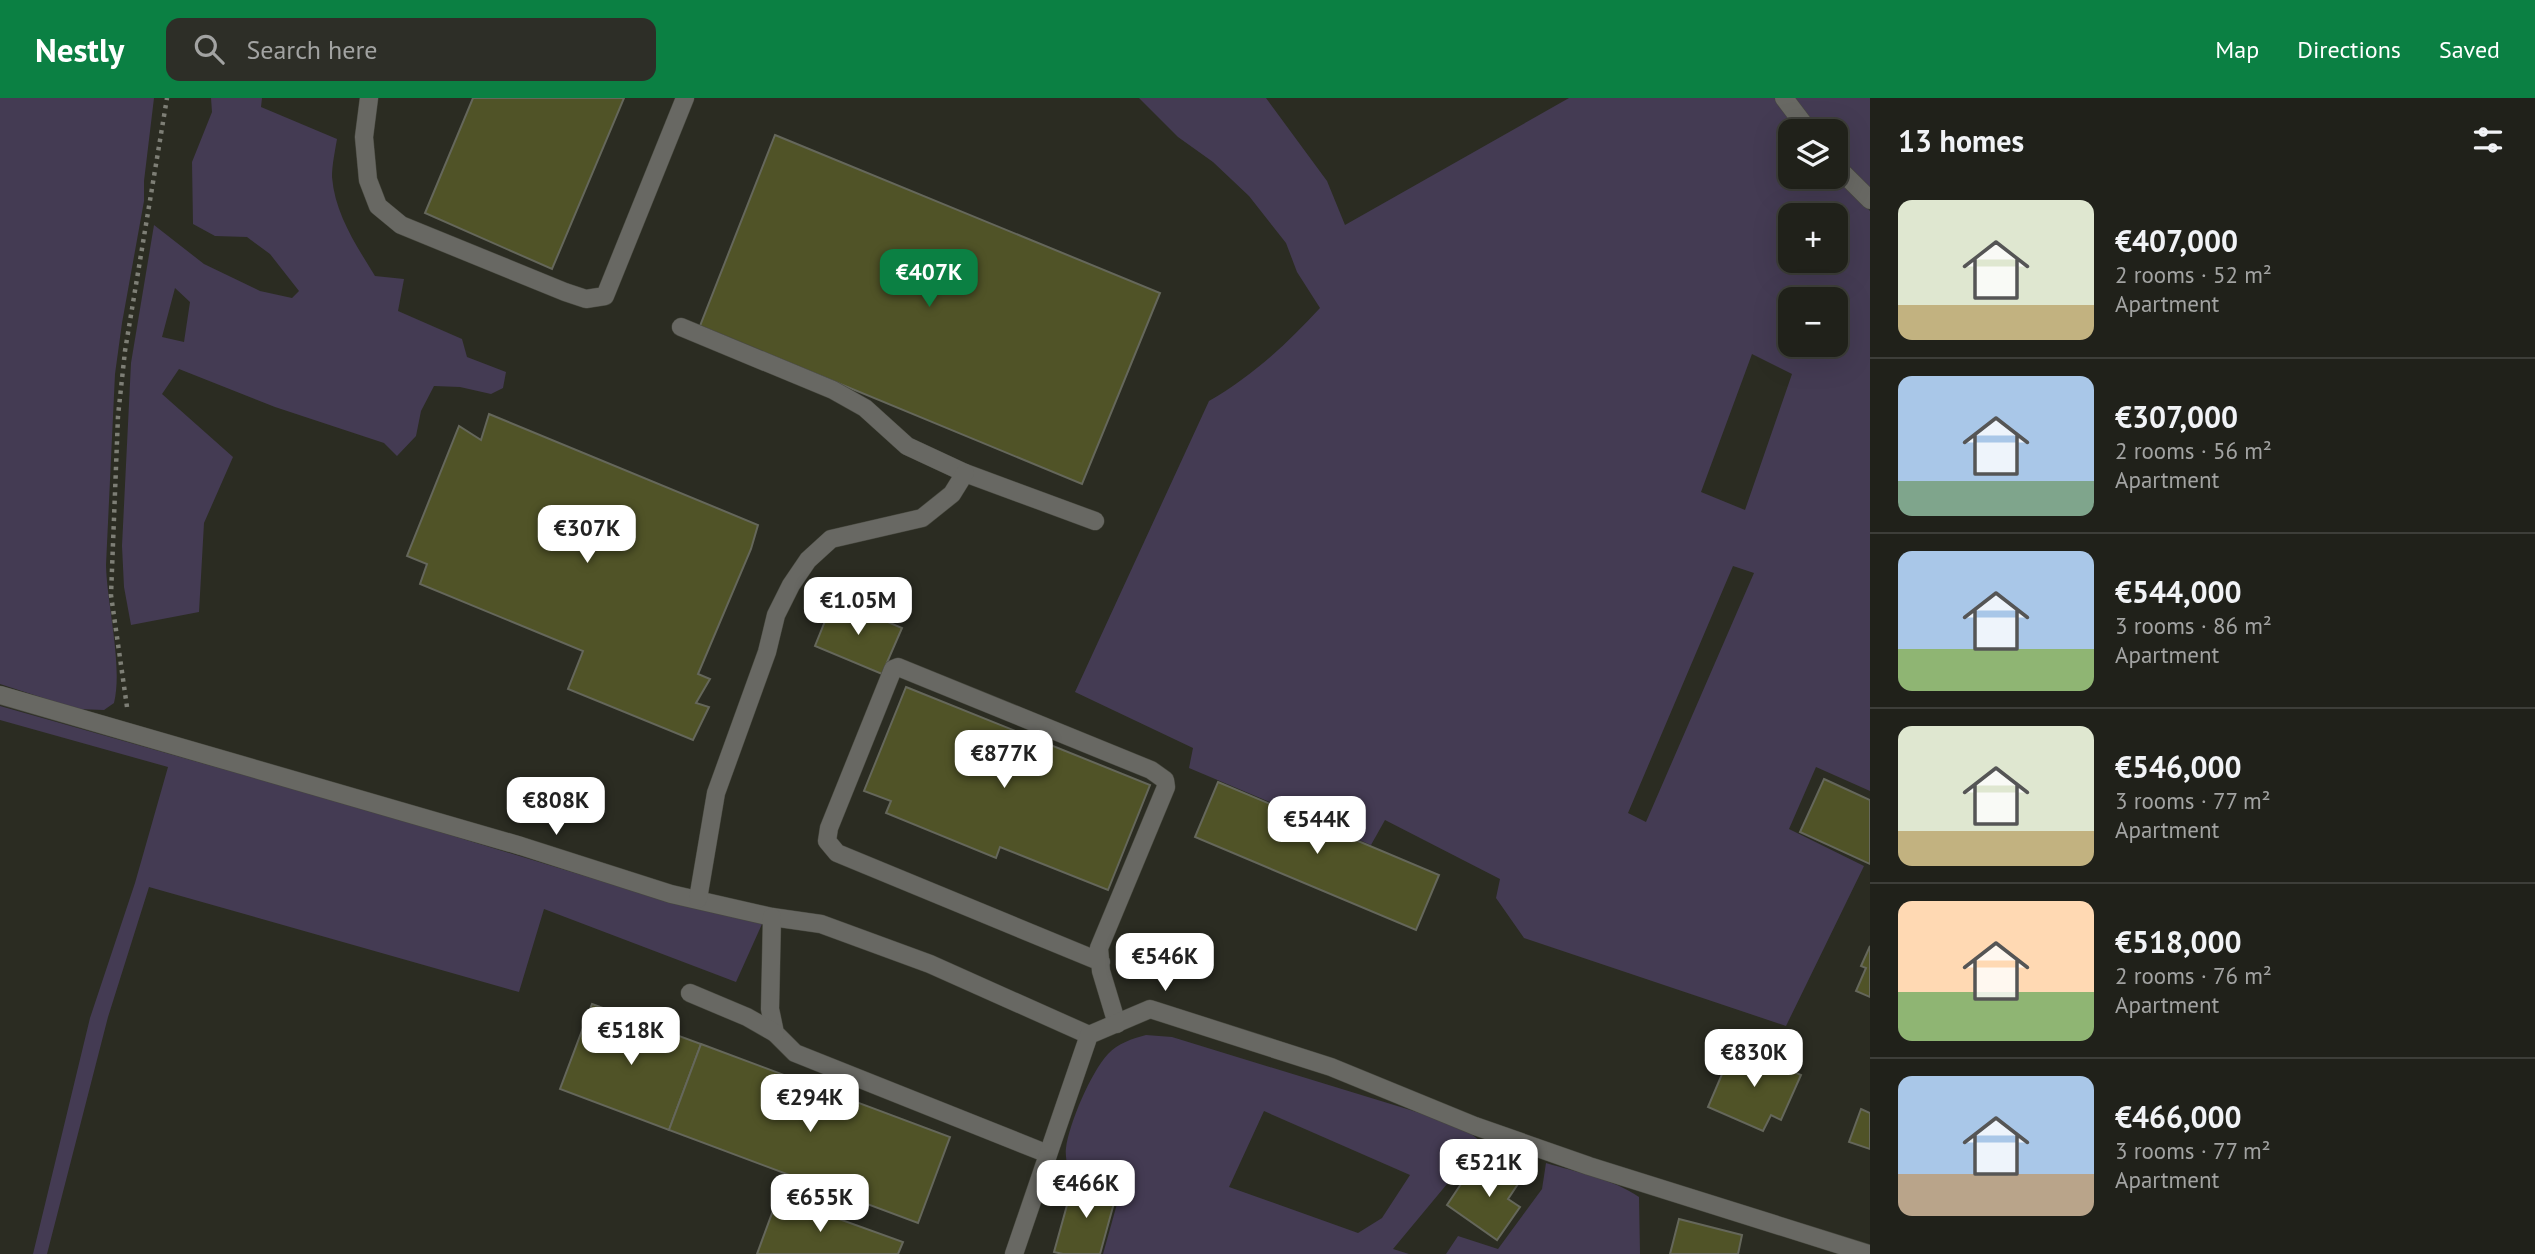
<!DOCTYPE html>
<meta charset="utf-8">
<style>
body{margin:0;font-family:"PT Sans",sans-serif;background:#2d2e27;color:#f1f3f6;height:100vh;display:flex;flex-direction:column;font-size:26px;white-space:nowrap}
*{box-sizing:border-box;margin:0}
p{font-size:23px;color:#a2a3a2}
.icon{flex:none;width:38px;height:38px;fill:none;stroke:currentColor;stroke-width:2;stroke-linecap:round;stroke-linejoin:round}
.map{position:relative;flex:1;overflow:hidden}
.drawer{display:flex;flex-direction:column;background:#20211a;width:665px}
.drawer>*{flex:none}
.buttons{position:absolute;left:1778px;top:21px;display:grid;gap:14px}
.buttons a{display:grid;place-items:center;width:70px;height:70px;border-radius:14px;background:#20211a;box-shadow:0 7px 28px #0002,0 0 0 2px #3d3e39;font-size:35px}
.price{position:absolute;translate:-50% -60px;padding:0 16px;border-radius:14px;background:#fff;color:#222;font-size:23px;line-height:46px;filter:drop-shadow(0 2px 4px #0008)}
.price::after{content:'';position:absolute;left:50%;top:42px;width:21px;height:16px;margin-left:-10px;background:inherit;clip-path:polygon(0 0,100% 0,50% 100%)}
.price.active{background:#0b8043;color:#fff}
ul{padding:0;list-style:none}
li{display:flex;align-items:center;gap:21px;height:175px;padding:0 28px}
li+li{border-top:2px solid #3d3e39}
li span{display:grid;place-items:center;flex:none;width:196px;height:140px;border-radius:14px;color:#555}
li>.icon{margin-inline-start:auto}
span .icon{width:84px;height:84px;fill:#fffc;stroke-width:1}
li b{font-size:30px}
h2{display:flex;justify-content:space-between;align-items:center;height:84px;padding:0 28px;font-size:30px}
header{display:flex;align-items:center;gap:42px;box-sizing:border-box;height:98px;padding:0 35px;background:#0b8043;color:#fff}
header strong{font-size:33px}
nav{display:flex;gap:38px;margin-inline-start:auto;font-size:24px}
.search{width:490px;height:63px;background:#2d2e27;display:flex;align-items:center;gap:18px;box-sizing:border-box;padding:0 24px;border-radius:14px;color:#a2a3a2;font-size:26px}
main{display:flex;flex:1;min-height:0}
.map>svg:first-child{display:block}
.green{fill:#443b53;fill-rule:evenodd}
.building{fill:#505327;stroke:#65675b;stroke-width:2}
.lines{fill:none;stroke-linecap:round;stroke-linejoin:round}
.minor-casing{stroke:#47483f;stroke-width:19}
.path{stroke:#7e7f76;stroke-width:4.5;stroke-dasharray:3.5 5;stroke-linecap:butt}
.minor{stroke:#686863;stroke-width:18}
</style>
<header>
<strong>Nestly</strong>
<div class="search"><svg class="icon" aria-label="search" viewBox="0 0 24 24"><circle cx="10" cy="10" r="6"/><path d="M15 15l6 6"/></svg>Search here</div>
<nav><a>Map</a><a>Directions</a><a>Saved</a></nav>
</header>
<main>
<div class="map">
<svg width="1870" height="1156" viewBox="0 0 1870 1156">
<rect width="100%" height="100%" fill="#2b2c22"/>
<g class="green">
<path d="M0 0H154L144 83V103L122 225 115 276 106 467C107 507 123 568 114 605L104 612 77 611 0 586Z"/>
<path d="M211 0H262L261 9 337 41C335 53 332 67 332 79 335 116 356 147 375 178L404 181 398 213 462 241 467 259 506 274 503 290 491 296 460 289 434 288 421 313 416 338 397 358 384 345 275 309 179 271 162 296 233 359 204 425 199 514 131 527 124 489 122 448 131 265 154 127 204 166 260 193 292 200 299 193 270 156 247 139 215 138 193 126 192 64 212 14ZM175 190 190 204 184 244 162 239Z"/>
<path d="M1139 0H1266L1327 83 1345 127 1569 0H1777L1802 33H1790V79H1836V75L1870 113V693L1816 669 1789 731 1864 768 1786 928 1524 840 1496 800 1500 781 1385 722 1371 747 1189 670 1193 650 1075 594 1209 303C1252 278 1286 247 1320 210L1297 174 1286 145 1249 98 1213 64 1178 39ZM1790 117H1836V163H1790ZM1790 201H1836V247H1790ZM1752 256 1792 276 1745 412 1701 394ZM1733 468 1754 475 1646 724 1628 715Z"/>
<path d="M1793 0H1870V91L1836 53V33H1820Z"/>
<path d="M0 608 375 714 667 803 762 826 736 884 544 811 519 894 149 789 108 919 47 1156H33L90 920 135 785 168 669 0 622Z"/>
<path d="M1146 937 1172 939 1443 1022 1465 1031 1489 1050 1457 1074 1393 1151 1409 1156H1103L1122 1088 1068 1072C1067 1065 1065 1057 1066 1050 1069 1026 1091 974 1108 956 1118 945 1132 941 1146 937ZM1264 1013 1410 1077 1382 1120 1358 1135 1229 1089Z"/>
<path d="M1546 1065C1576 1074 1613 1081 1639 1099L1640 1156H1442H1446L1458 1138 1498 1151 1542 1091Z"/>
</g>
<g class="building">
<path d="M473 0H624L552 171 425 115Z"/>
<path d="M775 37 1160 195 1082 386 700 228Z"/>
<path d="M489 316 758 427 751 451 698 576 710 581 696 605 709 609 693 642 568 591 583 553 420 486 427 466 407 458 459 328 481 342Z"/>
<path d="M834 501 902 530 882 576 815 548Z"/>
<path d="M906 589 1150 687 1108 792 1000 749 996 760 886 715 891 703 864 693Z"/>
<path d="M1824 681 1870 702V766L1800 734Z"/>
<path d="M1218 684 1439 777 1416 832 1195 739Z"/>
<path d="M1870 848V899L1856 893 1866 870 1861 868Z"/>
<path d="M592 906 701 946 669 1032 560 991Z"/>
<path d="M701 946 950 1039 918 1125 669 1032Z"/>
<path d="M1734 948 1801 977 1781 1022 1771 1017 1763 1033 1708 1009Z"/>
<path d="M1861 1011 1870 1015V1051L1849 1044Z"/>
<path d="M1499 1059 1524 1077 1508 1101 1520 1109 1497 1142 1447 1107 1469 1074 1483 1083Z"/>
<path d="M1074 1082 1117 1094 1100 1156H1063L1054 1154Z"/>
<path d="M778 1099 903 1144 898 1156H757Z"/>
<path d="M1679 1121 1742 1137 1738 1156H1670Z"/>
</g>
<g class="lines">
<defs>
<g id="minor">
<path d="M369 0 364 39 368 82 378 108 401 127 565 194 586 201 605 198 685 0"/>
<path d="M1784 0 1809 33"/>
<path d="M1836 68 1870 102"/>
<path d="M681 229 833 292 865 310 907 348 965 375 1095 423"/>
<path d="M0 597 521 748 671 796 772 819 821 826 930 866 1089 937"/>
<path d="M698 801 716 695 767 554 776 517 791 487 808 462 831 441 922 420 952 396 965 375"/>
<path d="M772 819 770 911 775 935 795 955 1048 1056"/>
<path d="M1101 864 837 755 827 743 829 730 893 571 898 569 1151 672 1165 682 1166 689 1099 850 1101 873 1117 926"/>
<path d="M690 895 747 919 775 935"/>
<path d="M1014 1156 1089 937 1150 911 1331 969 1475 1028 1589 1068 1869 1156"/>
</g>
</defs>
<use href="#minor" class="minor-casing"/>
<path class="path" d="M127 609 111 497 118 318 125 253 167 0"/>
<use href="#minor" class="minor"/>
</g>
</svg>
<div class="buttons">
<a><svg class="icon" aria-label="layers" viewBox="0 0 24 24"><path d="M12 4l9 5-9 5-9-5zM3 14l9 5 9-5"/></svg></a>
<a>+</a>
<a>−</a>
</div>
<b class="price active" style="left:929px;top:211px">€407K</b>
<b class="price" style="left:587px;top:467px">€307K</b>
<b class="price" style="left:858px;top:539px">€1.05M</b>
<b class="price" style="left:1004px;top:692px">€877K</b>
<b class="price" style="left:556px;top:739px">€808K</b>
<b class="price" style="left:1317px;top:758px">€544K</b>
<b class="price" style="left:1165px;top:895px">€546K</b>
<b class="price" style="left:631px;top:969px">€518K</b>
<b class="price" style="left:1754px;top:991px">€830K</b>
<b class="price" style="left:810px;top:1036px">€294K</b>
<b class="price" style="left:1489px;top:1101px">€521K</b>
<b class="price" style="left:1086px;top:1122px">€466K</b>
<b class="price" style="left:820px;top:1136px">€655K</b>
</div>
<section class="drawer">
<h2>13 homes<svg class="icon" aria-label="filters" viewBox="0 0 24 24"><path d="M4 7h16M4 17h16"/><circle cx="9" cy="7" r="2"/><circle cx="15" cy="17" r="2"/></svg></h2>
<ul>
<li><span style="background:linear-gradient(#dfe7d0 75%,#c2b280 0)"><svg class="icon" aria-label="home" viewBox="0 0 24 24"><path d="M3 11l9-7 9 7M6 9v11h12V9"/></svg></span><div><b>€407,000</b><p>2 rooms · 52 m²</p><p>Apartment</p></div></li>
<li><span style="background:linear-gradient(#a9c7e8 75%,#7fa58c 0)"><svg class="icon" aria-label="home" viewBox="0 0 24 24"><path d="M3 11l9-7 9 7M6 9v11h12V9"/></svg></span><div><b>€307,000</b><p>2 rooms · 56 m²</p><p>Apartment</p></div></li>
<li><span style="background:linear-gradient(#a9c7e8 70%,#8fb573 0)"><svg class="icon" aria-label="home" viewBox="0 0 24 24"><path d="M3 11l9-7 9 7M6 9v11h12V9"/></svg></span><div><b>€544,000</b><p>3 rooms · 86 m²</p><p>Apartment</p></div></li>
<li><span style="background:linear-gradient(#dfe7d0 75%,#c2b280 0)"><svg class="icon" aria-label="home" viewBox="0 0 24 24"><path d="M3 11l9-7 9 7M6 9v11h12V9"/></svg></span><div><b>€546,000</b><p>3 rooms · 77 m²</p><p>Apartment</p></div></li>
<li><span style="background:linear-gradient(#ffd9b3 65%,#8fb573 0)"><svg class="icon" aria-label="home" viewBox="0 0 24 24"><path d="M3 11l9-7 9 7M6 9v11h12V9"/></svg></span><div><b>€518,000</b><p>2 rooms · 76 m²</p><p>Apartment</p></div></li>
<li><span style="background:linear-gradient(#a9c7e8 70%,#b9a48a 0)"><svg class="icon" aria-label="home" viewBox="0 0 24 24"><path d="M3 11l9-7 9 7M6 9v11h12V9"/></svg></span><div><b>€466,000</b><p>3 rooms · 77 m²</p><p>Apartment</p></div></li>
</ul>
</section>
</main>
